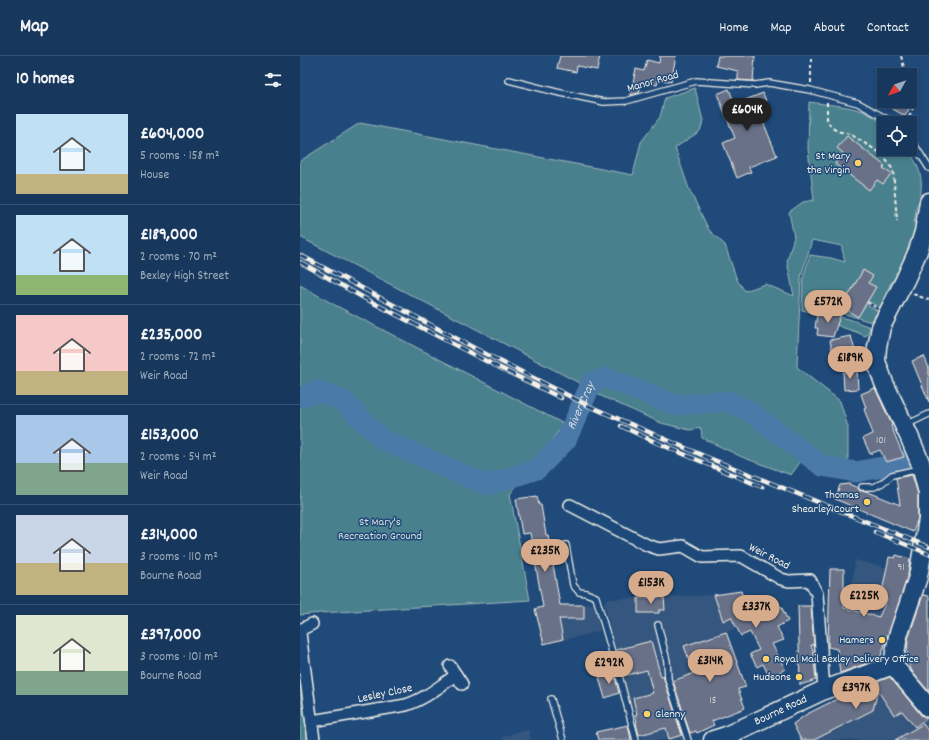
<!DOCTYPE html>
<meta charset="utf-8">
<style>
body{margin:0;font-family:Dekko,sans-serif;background:#203f62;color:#f1f3f6;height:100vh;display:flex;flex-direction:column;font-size:15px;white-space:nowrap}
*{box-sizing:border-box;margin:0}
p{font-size:13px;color:#9eacbb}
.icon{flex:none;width:22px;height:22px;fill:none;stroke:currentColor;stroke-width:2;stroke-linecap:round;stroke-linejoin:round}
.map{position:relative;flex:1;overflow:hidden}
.panel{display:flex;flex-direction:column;background:#17385c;width:300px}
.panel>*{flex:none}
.needle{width:26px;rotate:230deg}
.controls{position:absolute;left:577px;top:12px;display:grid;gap:8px}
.controls a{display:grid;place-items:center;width:40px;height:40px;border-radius:0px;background:#17385c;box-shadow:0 2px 6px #0003,0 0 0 1px #365272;font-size:20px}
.price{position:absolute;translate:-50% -34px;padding:0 9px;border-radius:14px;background:#d6ab8b;color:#111;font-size:13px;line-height:26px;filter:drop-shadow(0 1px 2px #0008)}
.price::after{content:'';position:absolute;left:50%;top:24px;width:12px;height:9px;margin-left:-6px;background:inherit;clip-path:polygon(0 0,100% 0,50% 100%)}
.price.on{background:#222;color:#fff}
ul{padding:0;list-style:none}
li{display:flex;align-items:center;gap:12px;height:100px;padding:0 16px}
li+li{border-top:1px solid #365272}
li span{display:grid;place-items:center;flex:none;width:112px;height:80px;border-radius:0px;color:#555}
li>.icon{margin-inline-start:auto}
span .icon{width:48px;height:48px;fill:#fffc;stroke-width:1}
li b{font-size:17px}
h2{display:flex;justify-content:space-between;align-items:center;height:48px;padding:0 16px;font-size:17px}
header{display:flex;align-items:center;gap:24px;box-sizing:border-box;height:56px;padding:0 20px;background:#17385c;border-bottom:1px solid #365272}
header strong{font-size:19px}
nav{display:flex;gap:22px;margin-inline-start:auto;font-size:14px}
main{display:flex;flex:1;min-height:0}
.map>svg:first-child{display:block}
.built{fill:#35567e}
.green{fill:#4a808d;stroke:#9fb8ba}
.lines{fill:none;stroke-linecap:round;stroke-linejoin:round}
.river{stroke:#4c7aa8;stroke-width:21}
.building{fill:#677188;stroke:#f4f1e8}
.service-casing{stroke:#f4f1e8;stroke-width:8}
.minor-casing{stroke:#f4f1e8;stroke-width:14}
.primary-casing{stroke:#f4f1e8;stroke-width:21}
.path{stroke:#f4f1e8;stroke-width:2;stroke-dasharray:4 3;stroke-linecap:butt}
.service{stroke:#1f4a7a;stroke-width:5.5}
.minor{stroke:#1f4a7a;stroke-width:11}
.primary{stroke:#1f4a7a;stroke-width:18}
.rail-casing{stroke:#f4f1e8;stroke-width:4.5}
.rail{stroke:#1f4a7a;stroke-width:3;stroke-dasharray:9;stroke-linecap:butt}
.poi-dot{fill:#ffd166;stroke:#1f4a7a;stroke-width:1.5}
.labels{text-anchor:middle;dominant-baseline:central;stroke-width:3;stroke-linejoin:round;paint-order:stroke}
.number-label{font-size:10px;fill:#d1d1d0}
.street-label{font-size:12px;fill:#f4f1e8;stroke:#1f4a7a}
.poi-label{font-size:12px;fill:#f4f1e8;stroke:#1f4a7a;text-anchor:end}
.park-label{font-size:12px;fill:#dae0da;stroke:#1f4a7a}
.water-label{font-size:13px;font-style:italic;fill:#dbdfde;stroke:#1f4a7a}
</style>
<header>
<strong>Map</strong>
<nav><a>Home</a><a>Map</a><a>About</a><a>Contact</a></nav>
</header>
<main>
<section class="panel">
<h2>10 homes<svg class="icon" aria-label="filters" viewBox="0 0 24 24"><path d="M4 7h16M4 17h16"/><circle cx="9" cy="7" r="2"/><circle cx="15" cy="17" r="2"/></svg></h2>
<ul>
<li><span style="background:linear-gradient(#bfe0f5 75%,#c2b280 0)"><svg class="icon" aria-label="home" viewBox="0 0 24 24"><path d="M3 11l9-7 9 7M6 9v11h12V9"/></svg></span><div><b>£604,000</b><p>5 rooms · 158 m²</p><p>House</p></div></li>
<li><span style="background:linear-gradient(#bfe0f5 75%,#8fb573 0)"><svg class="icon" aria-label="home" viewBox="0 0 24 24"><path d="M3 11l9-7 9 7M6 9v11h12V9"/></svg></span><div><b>£189,000</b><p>2 rooms · 70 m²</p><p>Bexley High Street</p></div></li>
<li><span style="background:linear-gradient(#f6c9c9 70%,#c2b280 0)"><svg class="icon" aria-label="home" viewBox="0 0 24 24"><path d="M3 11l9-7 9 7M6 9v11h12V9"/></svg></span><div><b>£235,000</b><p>2 rooms · 72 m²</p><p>Weir Road</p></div></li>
<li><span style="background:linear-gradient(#a9c7e8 60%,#7fa58c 0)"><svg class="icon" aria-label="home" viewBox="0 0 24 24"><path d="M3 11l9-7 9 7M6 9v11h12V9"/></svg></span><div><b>£153,000</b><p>2 rooms · 54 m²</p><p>Weir Road</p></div></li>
<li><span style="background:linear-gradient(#c9d6e8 60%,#c2b280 0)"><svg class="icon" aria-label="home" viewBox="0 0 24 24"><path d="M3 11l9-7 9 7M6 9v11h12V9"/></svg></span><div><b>£314,000</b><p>3 rooms · 110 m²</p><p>Bourne Road</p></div></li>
<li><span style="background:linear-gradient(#dfe7d0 70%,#7fa58c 0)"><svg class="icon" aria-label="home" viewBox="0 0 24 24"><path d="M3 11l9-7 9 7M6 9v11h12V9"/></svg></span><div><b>£397,000</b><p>3 rooms · 101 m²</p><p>Bourne Road</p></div></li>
</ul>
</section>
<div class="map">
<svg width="629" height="684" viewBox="0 0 629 684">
<rect width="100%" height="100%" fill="#1f4a7a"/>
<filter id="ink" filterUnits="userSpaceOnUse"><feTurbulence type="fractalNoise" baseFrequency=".025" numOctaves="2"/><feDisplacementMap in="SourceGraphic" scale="8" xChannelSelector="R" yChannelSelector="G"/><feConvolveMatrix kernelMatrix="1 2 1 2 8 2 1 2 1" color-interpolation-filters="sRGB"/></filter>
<g filter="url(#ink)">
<g class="built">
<path d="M555 504 608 517 589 582 581 600 575 607 541 619 539 605 545 589Z"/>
<path d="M441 535 450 565 427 576 446 631 427 637 401 634 414 669 382 684H342L335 659 337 658 336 653 331 654 304 547 307 543 414 539Z"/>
<path d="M295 548 300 575 243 589 234 552 246 549Z"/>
<path d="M590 619 609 641 611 647 614 645 629 663V684H501L493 668 507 658 566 628Z"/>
<path d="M229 674 231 684H203V681L216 676Z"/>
</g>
<g class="green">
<path d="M395 32 403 65 400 75 375 92 389 133 409 174 425 189 437 224 445 235 465 228 494 240 487 205 494 181 489 156 503 146 514 144 508 93 509 46C528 49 547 49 565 56 572 59 578 64 584 68V93H608C621 114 624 123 619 147L617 148 614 167 617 168 609 193 600 215 599 214 595 218 598 219 595 225 590 228 588 234V239L580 252 568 245 566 248 578 255 571 266 542 257 540 261 549 263 570 271 567 279 564 280C555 274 546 274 537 269L535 261 502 254 503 222 510 199 531 202 545 206 542 193V190L512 184 501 221 497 311 540 345 548 371V405L547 408 526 406 512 396 501 405 491 419 442 401 402 382 401 372 390 374 361 367 292 336 283 329 0 181V105L60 67 333 119 341 86 360 61 365 42Z"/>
<path d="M0 229 33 248 264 368 210 438 230 544 21 557 0 559Z"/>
<path d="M0 623 8 684H0Z"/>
</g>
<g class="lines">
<path class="river" id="s1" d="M0 341 18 335 42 344 83 384 187 429 237 413 266 384 292 326 306 322 376 349 428 345 452 357 522 410 556 416 603 407 609 404"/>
</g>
<g class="building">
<path d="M260 0H300L297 14 277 10 276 16 257 12Z"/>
<path d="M360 0H376L371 26 359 23 357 29 342 26 339 37 330 39 336 13 344 15 347 4 359 7Z"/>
<path d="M418 0H455L453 25 438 24V15L416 10Z"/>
<path d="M429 33 435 48 463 37 470 55 460 58 477 100 449 111 451 116 437 122 423 87 435 82 417 38Z"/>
<path d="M579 45H606L612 48 605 60Z"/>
<path d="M547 80 585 110 583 112 591 118 583 128 577 124 569 134 535 108 543 97 537 92Z"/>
<path d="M563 214 573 220 568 227 576 231 558 261 542 251Z"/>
<path d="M532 254 541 257 533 281 517 279 518 272H515L517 259 530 261Z"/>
<path d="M551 280 555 295 550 297V313H536L535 300H533L530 284Z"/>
<path d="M624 300 629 312V346L612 305Z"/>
<path d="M557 315 558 333 544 334 543 316Z"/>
<path d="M575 332 592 369 591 370 604 401 586 406 580 394 570 398 563 382 573 378 564 353 566 352 561 338Z"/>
<path d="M612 419 618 438V462L613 476 535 443 540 429 549 428 558 432 560 435H566L600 449 596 422Z"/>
<path d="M237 440 239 449H241L246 479H248L260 549H284V563H259L263 583 244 588 235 553 243 551 230 477 222 478 216 443Z"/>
<path d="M596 499 610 503 608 519 581 600 578 603 540 617 537 593 528 591 530 513H544V552L579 561 587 543 581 541 589 501 595 502Z"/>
<path d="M441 535 451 565 481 550 488 565 477 571 484 584 472 588 485 613 470 622 463 608 457 611 450 598 459 594 450 576 441 580 431 561 423 565 414 539Z"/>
<path d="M623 539 629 540V636L613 617 608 606 612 604 611 602 607 603 608 583Z"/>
<path d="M364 541 365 554H359V557H338V542Z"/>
<path d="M498 550H511L514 589H511L514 599 515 604H514L516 624 500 629Z"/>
<path d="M426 576 446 631 438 633 445 652 412 665 414 669 397 677 396 675 390 677 373 625 394 617 384 590Z"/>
<path d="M351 585 361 621 363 620 382 679 369 683 366 672 339 679 336 667 337 666 335 659 337 658 333 642 353 637 347 614 323 620 316 594Z"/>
<path d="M314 617 319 637 305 642 299 622Z"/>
<path d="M590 621 621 659 627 662 615 671 602 655 594 659 578 635 573 654 514 684H501L493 668 507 658 555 634Z"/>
<path d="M623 668 629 676V684H595Z"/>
<path d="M328 669 331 684H298L296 676Z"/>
</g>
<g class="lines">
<defs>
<g id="service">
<path d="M209 24 256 36 304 46 326 45 396 25 455 29 469 27 510 34 558 47 594 67"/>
<path d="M610 82 629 112"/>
<path d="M606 369 629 358"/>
<path d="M562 431H574L582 427 592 419 619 413"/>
<path d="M266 489 273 529 279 536 286 537 296 541 321 627 336 684"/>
<path d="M358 569 367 605 368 623 388 684"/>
<path d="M251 643 263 684"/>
</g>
<g id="minor">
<path d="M270 449 347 489 359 493 383 490 402 501 441 500 481 523 489 525 510 524 517 538 524 634"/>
<path d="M12 568 2 573 0 577 14 684"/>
<path d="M150 610 162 628"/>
<path d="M12 665 106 649C125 643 140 630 156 619"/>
</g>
<g id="primary">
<path d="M593 609 598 580 618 521 628 463V437L620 406 609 380 584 327 576 305 577 291 581 271 605 224 618 195 624 176 629 146"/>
<path d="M593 609 629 652"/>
<path id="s2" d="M413 684 426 680 524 634 593 609"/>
</g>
</defs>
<use href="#service" class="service-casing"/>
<use href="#minor" class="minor-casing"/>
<use href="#primary" class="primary-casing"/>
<g class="path">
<path d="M601 0 606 19"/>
<path d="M511 27V0"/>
<path d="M527 46V63L531 71 537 75 550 78 582 98 593 114 597 165"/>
<path d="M606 67C614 50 615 53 610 33"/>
<path d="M580 100 588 93"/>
<path d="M613 238 629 244"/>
<path d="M567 246 575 251"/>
</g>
<use href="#service" class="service"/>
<use href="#minor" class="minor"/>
<use href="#primary" class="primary"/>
<defs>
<g id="rail">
<path d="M0 199 176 293 289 350 404 400 629 491"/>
<path d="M0 206 64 242 182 303 261 342"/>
<path d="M321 370 355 386 462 431"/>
<path d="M575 476 629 498"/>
</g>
</defs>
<use href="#rail" class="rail-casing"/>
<use href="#rail" class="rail"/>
</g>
</g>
<g class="poi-dot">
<circle cx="558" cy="107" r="4"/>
<circle cx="567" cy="446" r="4"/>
<circle cx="582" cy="584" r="4"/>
<circle cx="466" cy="603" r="4"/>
<circle cx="499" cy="621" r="4"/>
<circle cx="347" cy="658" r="4"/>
</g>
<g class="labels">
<g class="number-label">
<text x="581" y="385">101</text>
<text x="601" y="512">91</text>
<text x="413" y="645">15</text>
</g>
<g class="street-label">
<text transform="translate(353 26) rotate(-16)">Manor Road</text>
<text transform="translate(469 501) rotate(27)">Weir Road</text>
<text transform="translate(85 638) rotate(-12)">Lesley Close</text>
<text stroke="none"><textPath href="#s2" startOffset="74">Bourne Road</textPath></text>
</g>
<g class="poi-label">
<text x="550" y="100">St Mary<tspan x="550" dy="14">the Virgin</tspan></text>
<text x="559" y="439">Thomas<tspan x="559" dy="14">Shearley Court</tspan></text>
<text x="574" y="584">Hamers</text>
<text x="474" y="603" text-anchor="start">Royal Mail Bexley Delivery Office</text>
<text x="491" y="621">Hudsons</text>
<text x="355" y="658" text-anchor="start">Glenny</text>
</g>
<g class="park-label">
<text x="80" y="466">St Mary's<tspan x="80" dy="14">Recreation Ground</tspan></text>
</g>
<g class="water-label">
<text stroke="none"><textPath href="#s1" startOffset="346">River Cray</textPath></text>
</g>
</g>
</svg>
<div class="controls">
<a><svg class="needle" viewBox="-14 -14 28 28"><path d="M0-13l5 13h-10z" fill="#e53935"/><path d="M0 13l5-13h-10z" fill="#9eacbb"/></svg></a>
<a><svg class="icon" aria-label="locate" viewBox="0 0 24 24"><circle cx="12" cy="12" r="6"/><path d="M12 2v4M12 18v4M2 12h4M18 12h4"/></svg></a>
</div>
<b class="price on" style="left:447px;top:76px">£604K</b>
<b class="price" style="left:528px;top:268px">£572K</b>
<b class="price" style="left:550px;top:324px">£189K</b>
<b class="price" style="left:245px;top:517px">£235K</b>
<b class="price" style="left:351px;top:549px">£153K</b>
<b class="price" style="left:564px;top:562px">£225K</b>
<b class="price" style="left:456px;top:573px">£337K</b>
<b class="price" style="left:410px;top:627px">£314K</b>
<b class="price" style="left:309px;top:629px">£292K</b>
<b class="price" style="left:556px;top:654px">£397K</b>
</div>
</main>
